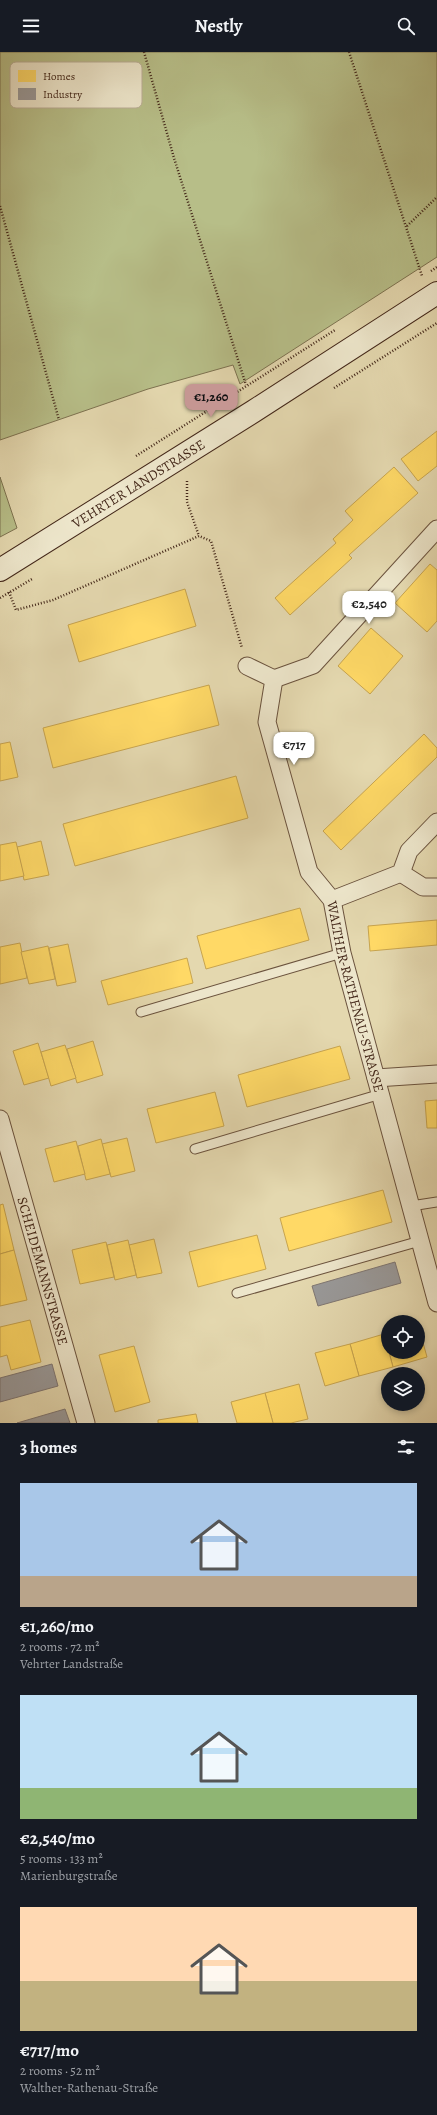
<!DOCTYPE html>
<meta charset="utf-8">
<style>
body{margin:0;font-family:Alegreya,serif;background:#20242c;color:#f1f3f6;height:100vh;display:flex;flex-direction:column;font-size:15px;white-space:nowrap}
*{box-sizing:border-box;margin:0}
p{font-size:13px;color:#9ea1a6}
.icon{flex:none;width:22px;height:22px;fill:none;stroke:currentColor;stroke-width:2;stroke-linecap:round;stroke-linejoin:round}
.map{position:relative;height:1371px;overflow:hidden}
.drawer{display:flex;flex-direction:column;background:#171b24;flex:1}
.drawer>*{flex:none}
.tools{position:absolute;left:381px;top:1263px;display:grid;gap:8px}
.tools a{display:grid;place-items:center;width:44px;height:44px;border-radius:50%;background:#171b24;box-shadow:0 2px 6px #0003;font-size:20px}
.price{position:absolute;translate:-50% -34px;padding:0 9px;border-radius:8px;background:#fff;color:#222;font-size:13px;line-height:26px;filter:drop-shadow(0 1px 2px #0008)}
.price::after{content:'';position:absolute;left:50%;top:24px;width:12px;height:9px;margin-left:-6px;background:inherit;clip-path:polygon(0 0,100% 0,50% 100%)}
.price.selected{background:#c59692;color:#111}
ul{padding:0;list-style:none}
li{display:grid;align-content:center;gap:8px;height:212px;padding:0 20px}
li span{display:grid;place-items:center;height:124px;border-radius:0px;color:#555}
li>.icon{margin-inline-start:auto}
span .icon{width:72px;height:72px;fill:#fffc;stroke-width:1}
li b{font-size:17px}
h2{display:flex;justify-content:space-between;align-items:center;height:48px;padding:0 20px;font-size:17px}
header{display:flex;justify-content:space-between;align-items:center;height:52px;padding:0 20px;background:#171b24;font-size:18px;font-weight:600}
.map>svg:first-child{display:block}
.green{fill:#b7be88;stroke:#7d7250}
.homes{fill:#ffd966;stroke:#c7a44f}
.industry{fill:#999;stroke:#7f7773}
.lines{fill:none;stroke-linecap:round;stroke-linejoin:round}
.lane-casing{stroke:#6b533e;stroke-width:11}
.street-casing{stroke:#6b533e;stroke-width:19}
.secondary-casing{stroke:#432719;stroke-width:24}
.path{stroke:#432719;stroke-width:2.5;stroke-dasharray:1 2;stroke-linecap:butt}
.lane{stroke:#ede6cb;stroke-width:9}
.street{stroke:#ede6cb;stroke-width:17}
.secondary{stroke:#ede6cb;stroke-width:22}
.labels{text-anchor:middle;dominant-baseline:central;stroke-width:4;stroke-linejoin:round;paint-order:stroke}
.street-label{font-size:14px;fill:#432719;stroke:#ede6cb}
.key{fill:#ede6cb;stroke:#baad96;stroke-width:1}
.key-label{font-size:11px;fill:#432719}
</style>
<header><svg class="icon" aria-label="menu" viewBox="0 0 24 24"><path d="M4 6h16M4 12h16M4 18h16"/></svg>Nestly<svg class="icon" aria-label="search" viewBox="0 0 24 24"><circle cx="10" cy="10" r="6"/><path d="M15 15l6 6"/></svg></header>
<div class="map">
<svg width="437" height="1371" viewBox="0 0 437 1371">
<rect width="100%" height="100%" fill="#e4d8af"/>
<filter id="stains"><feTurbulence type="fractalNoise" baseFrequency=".005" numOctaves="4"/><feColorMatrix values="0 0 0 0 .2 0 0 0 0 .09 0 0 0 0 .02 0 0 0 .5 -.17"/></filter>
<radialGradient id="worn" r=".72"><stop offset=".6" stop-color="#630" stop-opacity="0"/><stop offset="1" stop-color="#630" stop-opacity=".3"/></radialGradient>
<g class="green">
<path d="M0 0H437V205L240 332 233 313 148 337 0 388Z"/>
<path d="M0 425 17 476 0 485Z"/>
</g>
<g class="homes">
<path d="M437 379V414L418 429 401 407Z"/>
<path d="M394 415 418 441 349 503 352 506 290 563 275 546 336 491 333 487 353 468 345 459Z"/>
<path d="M430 512 437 518V569L427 580 395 551Z"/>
<path d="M185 537 196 574 79 610 68 573Z"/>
<path d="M371 576 403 604 370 642 338 614Z"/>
<path d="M209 633 219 673 53 716 43 676Z"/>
<path d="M424 682 437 696V705L341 798 323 779Z"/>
<path d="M10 690 18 725 0 729V692Z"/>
<path d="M236 724 248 766 75 814 63 772Z"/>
<path d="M41 789 49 823 24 828 17 795Z"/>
<path d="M16 790 24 824 0 829V793Z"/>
<path d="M300 856 309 888 206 917 197 884Z"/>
<path d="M437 868V893L370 899 368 874Z"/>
<path d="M20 891 27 926 0 932V895Z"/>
<path d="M68 892 76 930 57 934 49 896Z"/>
<path d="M48 894 55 927 29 932 21 900Z"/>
<path d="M187 906 193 931 108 953 101 929Z"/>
<path d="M93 989 103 1023 77 1031 67 997Z"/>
<path d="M38 991 49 1026 24 1033 13 999Z"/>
<path d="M65 993 76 1026 51 1034 41 1000Z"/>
<path d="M340 994 350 1027 247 1055 238 1023Z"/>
<path d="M215 1040 224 1074 156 1091 147 1057Z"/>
<path d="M437 1048V1076H427L425 1049Z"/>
<path d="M127 1086 135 1119 111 1125 102 1092Z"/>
<path d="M101 1087 110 1122 86 1128 78 1094Z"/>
<path d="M76 1089 85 1122 54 1130 45 1097Z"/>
<path d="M383 1138 392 1170 289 1199 280 1166Z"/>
<path d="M3 1152 14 1198 0 1202V1153Z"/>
<path d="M257 1183 266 1217 198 1235 189 1200Z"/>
<path d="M154 1187 162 1221 137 1226 129 1193Z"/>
<path d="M128 1188 136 1223 115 1228 107 1193Z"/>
<path d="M106 1190 114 1225 80 1232 72 1198Z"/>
<path d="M14 1198 27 1248 0 1254V1202Z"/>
<path d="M30 1268 41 1310 11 1318 7 1303 0 1305V1275Z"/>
<path d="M418 1273 427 1305 393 1315 389 1300H418Z"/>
<path d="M388 1281V1297L384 1282Z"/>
<path d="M384 1282 393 1315 359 1324 350 1292Z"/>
<path d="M350 1292 359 1324 325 1334 315 1301Z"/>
<path d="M134 1294 150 1350 115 1360 99 1303Z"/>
<path d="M299 1332 308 1367 291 1371H273L265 1341Z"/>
<path d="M265 1341 273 1371H237L231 1350Z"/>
<path d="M196 1362 198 1371H158V1368Z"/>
</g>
<g class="industry">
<path d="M395 1210 401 1231 318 1254 312 1234Z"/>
<path d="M52 1312 58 1334 0 1350V1326Z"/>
<path d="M65 1357 70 1371H17Z"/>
</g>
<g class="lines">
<defs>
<g id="lane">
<path d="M141 960 342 901"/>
<path d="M195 1097 381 1042"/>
<path d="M411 1154 437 1150"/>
<path d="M237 1241 420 1189"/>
</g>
<g id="street">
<path id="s1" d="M247 614 274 627 267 670 309 820 332 848 342 901 437 1251"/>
<path d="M274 627 313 613 437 477"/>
<path d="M401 821 423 835H437"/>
<path d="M332 848 401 821 409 799 437 770"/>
<path d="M376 1026 437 1022"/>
<path id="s2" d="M0 1067 86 1371"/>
</g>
<g id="secondary">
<path id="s3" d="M0 518 254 359 437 241"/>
</g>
</defs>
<use href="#lane" class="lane-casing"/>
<use href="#street" class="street-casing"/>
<use href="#secondary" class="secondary-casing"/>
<g class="path">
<path d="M144 0 174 106 246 333"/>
<path d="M349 0 422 224"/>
<path d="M0 154 59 368"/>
<path d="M407 174 437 145"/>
<path d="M431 219 437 215"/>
<path d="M334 336 437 271"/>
<path d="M136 404 335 278"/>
<path d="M187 429V450L199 484"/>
<path d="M9 540 16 558 53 548 199 484 211 489 242 596"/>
<path d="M0 546 32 527"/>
</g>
<use href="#lane" class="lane"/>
<use href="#street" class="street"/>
<use href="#secondary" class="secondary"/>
</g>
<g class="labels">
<g class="street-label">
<text stroke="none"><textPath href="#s3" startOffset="163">VEHRTER LANDSTRASSE</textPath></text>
<text stroke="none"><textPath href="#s1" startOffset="365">WALTHER-RATHENAU-STRASSE</textPath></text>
<text stroke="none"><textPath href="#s2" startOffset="158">SCHEIDEMANNSTRASSE</textPath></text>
</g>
</g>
<rect x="10" y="10" width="132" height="46" rx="6" class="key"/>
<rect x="18" y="18" width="18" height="12" fill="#ffd966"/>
<rect x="18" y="36" width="18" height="12" fill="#999"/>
<g class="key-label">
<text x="43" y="28">Homes</text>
<text x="43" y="46">Industry</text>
</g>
<rect width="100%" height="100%" filter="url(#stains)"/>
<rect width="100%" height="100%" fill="url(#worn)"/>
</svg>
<div class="tools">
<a><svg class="icon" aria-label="locate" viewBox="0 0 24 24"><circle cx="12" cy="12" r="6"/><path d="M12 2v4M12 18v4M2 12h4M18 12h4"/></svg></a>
<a><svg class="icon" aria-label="layers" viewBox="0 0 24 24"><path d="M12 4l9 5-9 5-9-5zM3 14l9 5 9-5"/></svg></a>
</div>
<b class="price selected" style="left:211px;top:366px">€1,260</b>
<b class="price" style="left:369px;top:573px">€2,540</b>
<b class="price" style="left:294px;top:714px">€717</b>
</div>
<section class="drawer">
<h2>3 homes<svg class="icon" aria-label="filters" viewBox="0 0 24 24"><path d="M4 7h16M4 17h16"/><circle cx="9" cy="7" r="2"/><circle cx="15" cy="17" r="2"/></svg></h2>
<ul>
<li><span style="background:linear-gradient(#a9c7e8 75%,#b9a48a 0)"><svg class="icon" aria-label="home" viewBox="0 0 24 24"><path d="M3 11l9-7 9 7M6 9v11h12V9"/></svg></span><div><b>€1,260/mo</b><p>2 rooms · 72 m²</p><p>Vehrter Landstraße</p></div></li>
<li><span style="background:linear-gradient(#bfe0f5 75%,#8fb573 0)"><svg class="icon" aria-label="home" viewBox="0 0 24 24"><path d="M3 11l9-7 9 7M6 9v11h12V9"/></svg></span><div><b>€2,540/mo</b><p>5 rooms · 133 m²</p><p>Marienburgstraße</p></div></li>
<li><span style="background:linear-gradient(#ffd9b3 60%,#c2b280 0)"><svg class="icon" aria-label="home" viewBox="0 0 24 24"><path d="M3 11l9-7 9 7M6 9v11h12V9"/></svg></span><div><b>€717/mo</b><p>2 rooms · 52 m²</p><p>Walther-Rathenau-Straße</p></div></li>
</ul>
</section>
